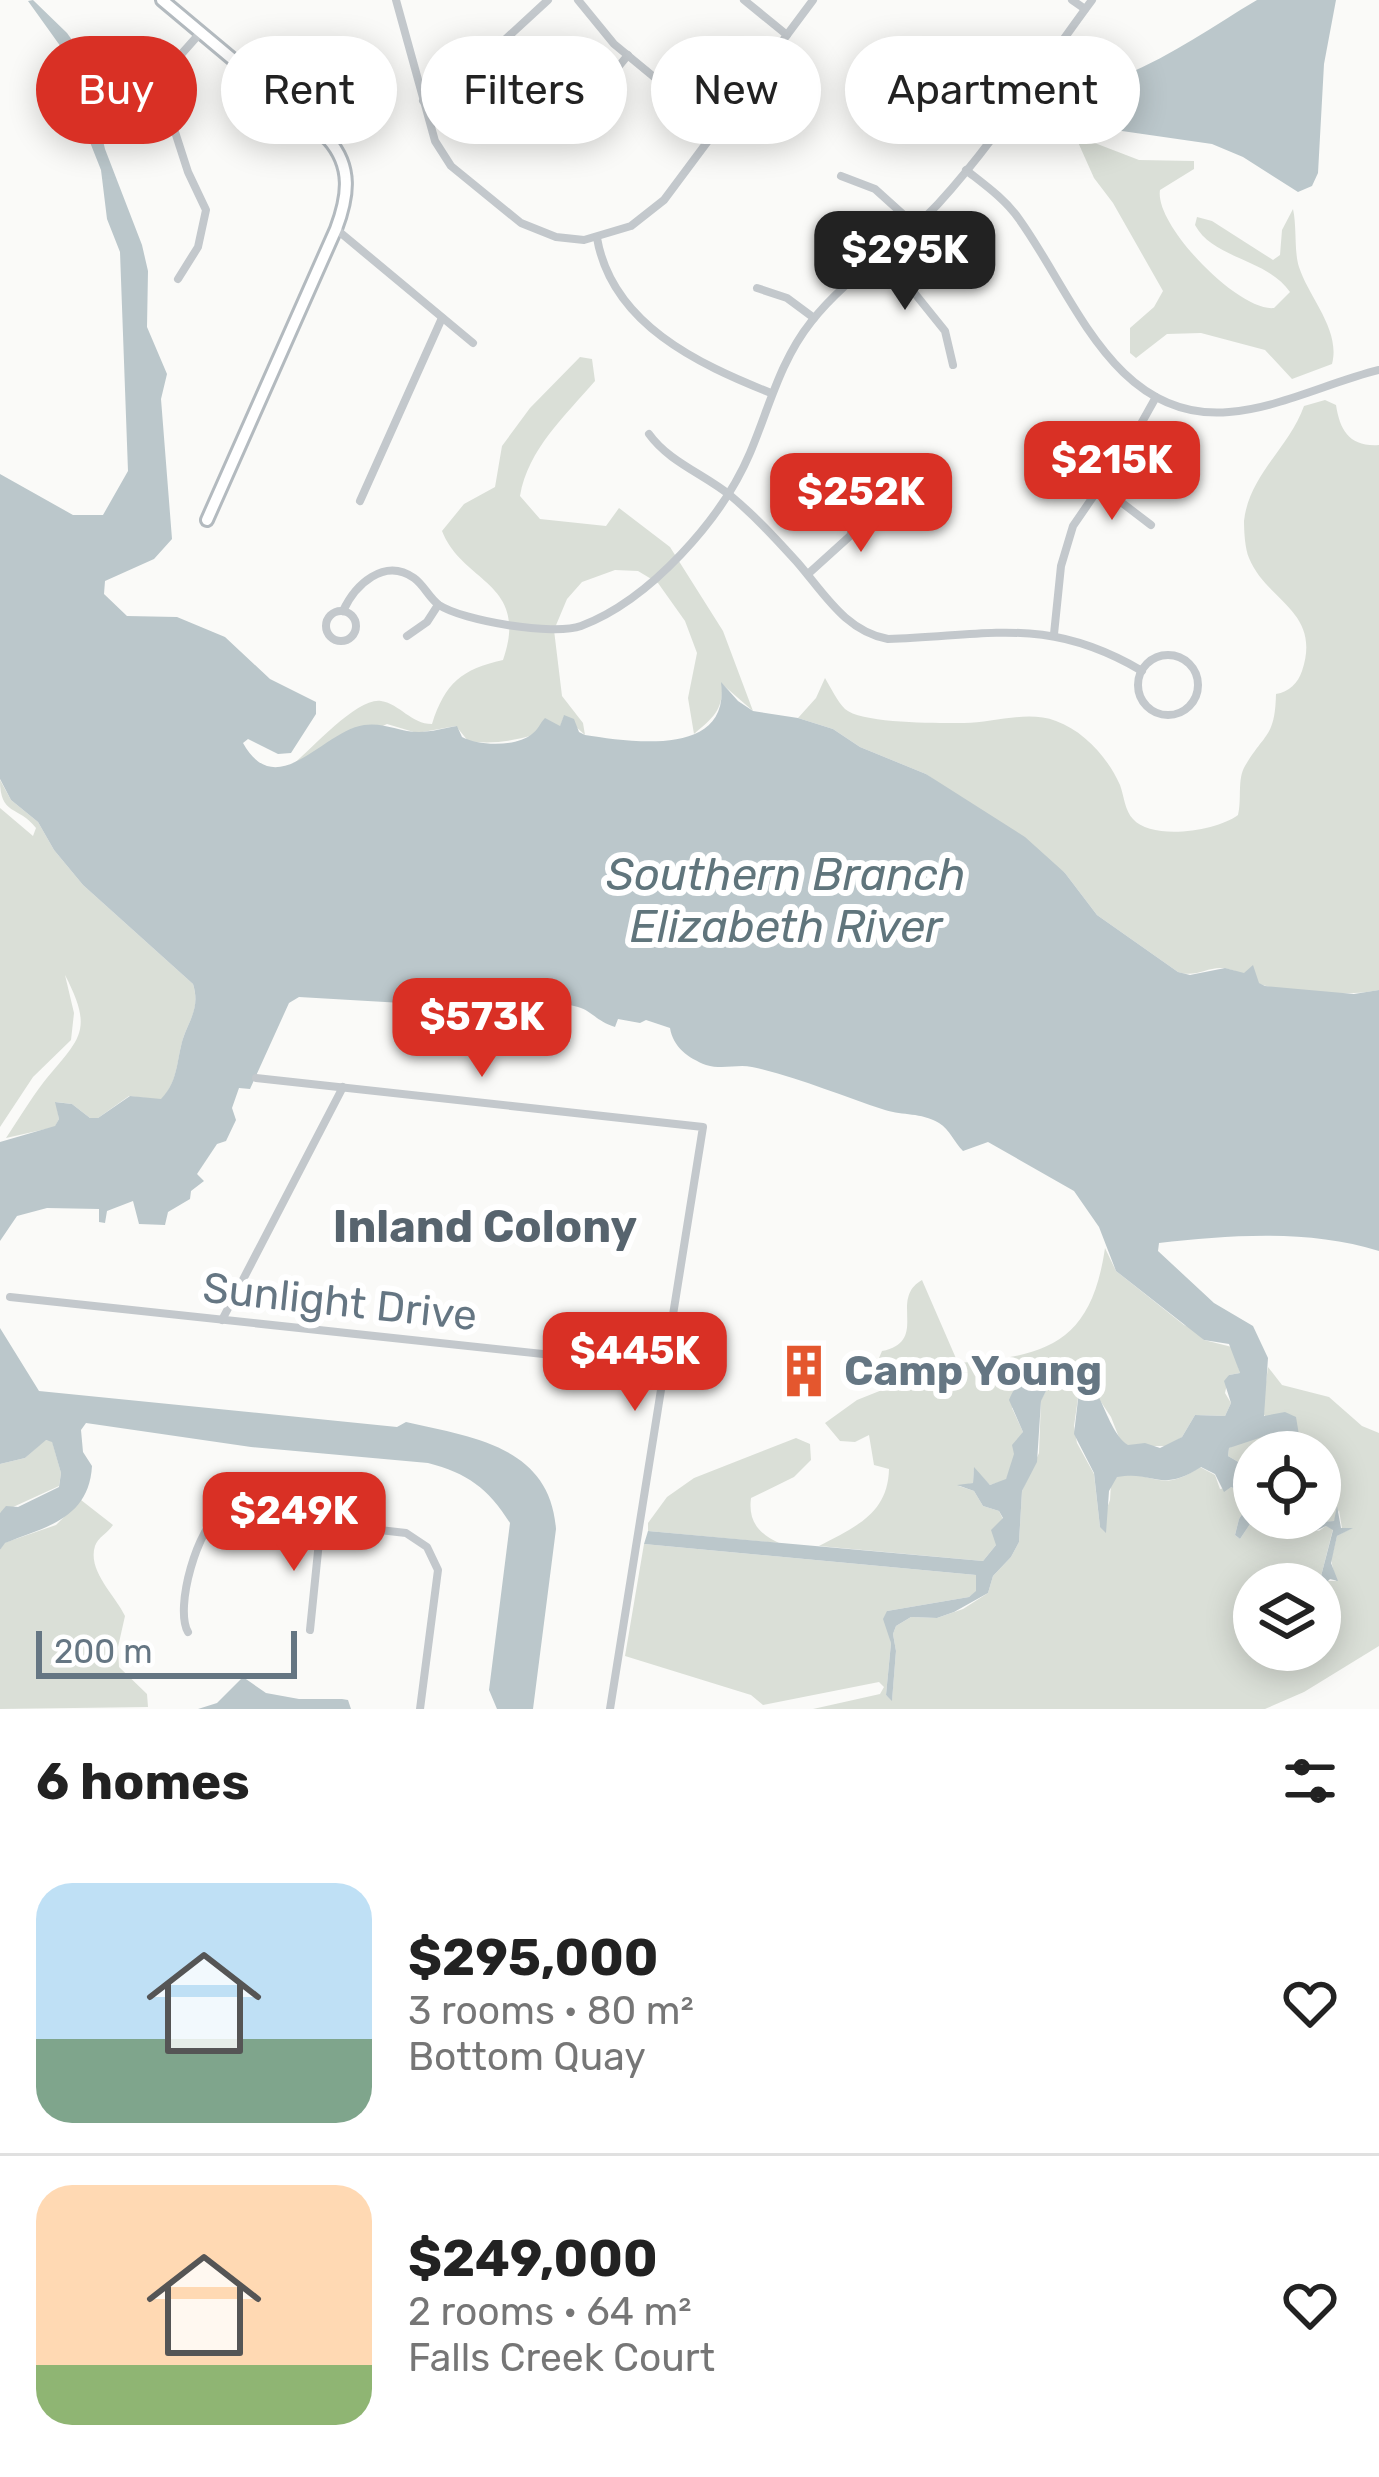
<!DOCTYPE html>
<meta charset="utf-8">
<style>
body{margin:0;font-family:Rubik,sans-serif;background:#f6f6f6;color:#222;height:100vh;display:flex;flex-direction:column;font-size:45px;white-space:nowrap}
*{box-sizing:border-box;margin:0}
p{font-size:39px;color:#767676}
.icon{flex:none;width:66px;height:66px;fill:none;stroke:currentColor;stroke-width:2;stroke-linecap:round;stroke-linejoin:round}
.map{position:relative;height:1709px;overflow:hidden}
.sheet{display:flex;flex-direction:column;background:#fff;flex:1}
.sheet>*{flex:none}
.hud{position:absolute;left:36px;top:36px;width:1308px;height:108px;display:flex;gap:24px}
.fabs{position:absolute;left:1233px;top:1431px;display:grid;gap:24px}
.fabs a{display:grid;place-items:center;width:108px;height:108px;border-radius:50%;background:#fff;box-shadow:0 6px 30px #0003;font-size:60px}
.scale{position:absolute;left:36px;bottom:30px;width:261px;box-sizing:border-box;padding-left:12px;border:6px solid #657683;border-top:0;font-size:33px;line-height:42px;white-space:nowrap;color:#657683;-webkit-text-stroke:9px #fff;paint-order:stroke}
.price{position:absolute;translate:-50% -102px;padding:0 27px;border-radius:24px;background:#d93025;color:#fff;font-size:39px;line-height:78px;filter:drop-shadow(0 3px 6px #0008)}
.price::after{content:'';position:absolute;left:50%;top:72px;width:36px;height:27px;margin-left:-18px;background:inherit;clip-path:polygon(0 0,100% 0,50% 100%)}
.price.current{background:#222;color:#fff}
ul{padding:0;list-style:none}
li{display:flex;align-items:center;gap:36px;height:300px;padding:0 36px}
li+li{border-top:3px solid #e0e0e0}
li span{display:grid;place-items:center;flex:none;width:336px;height:240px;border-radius:36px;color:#555}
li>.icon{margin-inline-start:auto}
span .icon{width:144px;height:144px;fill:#fffc;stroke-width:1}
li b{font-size:51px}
h2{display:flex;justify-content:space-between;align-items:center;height:144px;padding:0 36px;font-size:51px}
.chip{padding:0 42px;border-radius:54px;background:#fff;box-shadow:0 6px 30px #0003;font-size:42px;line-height:108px}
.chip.current{background:#d93025;color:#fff}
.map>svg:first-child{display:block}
.green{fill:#dadfd7}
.water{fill:#bbc7cb}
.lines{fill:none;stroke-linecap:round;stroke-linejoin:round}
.secondary-casing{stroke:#b3babf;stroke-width:16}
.street{stroke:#c3c8cc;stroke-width:8}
.secondary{stroke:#fff;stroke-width:10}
.labels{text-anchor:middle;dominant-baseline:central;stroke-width:12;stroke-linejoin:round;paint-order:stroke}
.street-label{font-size:42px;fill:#657683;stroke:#fff}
.poi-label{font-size:42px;font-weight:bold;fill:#657683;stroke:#fff;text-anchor:start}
.water-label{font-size:45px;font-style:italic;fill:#60757c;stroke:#fff}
.neighbourhood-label{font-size:45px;font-weight:bold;fill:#57646e;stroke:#fff}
</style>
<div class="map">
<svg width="1379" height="1709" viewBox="0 0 1379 1709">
<rect width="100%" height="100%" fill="#fafaf8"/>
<g class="green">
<path d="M1077 140H1087L1139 160 1194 161V169L1160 190C1154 225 1239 312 1274 308L1290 292C1268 259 1213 259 1195 225L1197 217 1212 221 1273 260 1280 255 1282 230 1293 209C1297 227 1294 252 1299 267 1309 298 1341 330 1332 364L1292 379 1265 350 1201 333 1167 334 1136 358 1130 353V328L1154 307 1163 291 1113 203 1094 178Z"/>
<path d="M580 357 592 359 595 381C565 416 528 449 520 496L540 519 606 526 619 508 670 547 723 631 753 711 722 684C723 710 714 717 694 734L688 698 697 653 685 621 658 583 638 571 615 570 582 582 567 599 554 630 562 696 583 723 585 735 564 716 560 727C530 737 500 746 468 741L456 726 417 733 387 724 290 767C310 751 357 697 381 701 400 704 411 724 432 724 445 683 462 669 503 660 530 582 463 584 442 531L464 504 495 487 502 446 530 408Z"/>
<path d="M1325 400 1336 405C1340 431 1350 447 1379 445V990C1351 996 1294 994 1266 986 1251 982 1241 970 1223 968 1206 967 1196 978 1178 972L1097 915 1065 873 926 774 860 747 833 729 798 718 816 698 825 678C831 688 837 701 845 709 862 724 939 723 964 723 993 723 1027 710 1056 721 1084 731 1108 758 1120 785 1124 796 1125 811 1133 819 1152 841 1217 831 1238 815 1242 800 1237 779 1245 766 1264 733 1275 738 1276 694 1289 692 1298 683 1302 671 1322 611 1267 602 1249 558 1245 549 1244 531 1244 521 1249 475 1289 448 1304 406Z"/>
<path d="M0 780 11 800 38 822 54 850 83 885 193 984C199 1005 193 1014 185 1033 176 1056 180 1080 161 1100L129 1096 98 1118H90L72 1104 56 1102 59 1119 55 1127 6 1138C18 1120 30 1100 43 1083 79 1038 95 1033 65 975L74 1013 71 1040 33 1077 0 1127V808L33 836 36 828C18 805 0 816 0 780Z"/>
<path d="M1105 1248 1116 1271 1184 1325 1196 1330 1204 1340 1232 1347 1240 1373 1229 1375 1225 1393 1231 1403 1225 1416 1195 1415 1182 1437 1168 1446H1128L1120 1440 1111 1417 1083 1375 1068 1367 1012 1408 1023 1432 1006 1480 990 1485 974 1469 973 1483 959 1486 974 1491 983 1506 999 1511 1003 1519 996 1545 983 1561 819 1546C855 1527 888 1514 889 1469L874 1465 869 1435 855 1442 840 1441 825 1423 857 1400 917 1376 918 1368 912 1364 889 1370 879 1358 882 1351C930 1341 888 1299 922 1280L958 1363C1046 1357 1091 1344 1105 1248Z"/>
<path d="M1268 1367 1282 1385 1329 1397 1362 1426 1379 1433V1646L1304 1692 1265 1709H813L880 1694 884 1687 879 1682 763 1705 751 1695 625 1656 644 1544 976 1575V1592L969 1597 887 1611 891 1643 886 1695 892 1700 896 1651 893 1634 896 1626 911 1617 937 1618 963 1609 988 1593 993 1576 1011 1557 1019 1542 1022 1491 1039 1453 1041 1400 1049 1385 1065 1381 1079 1391 1074 1426 1077 1443 1094 1474 1100 1527 1110 1500 1111 1483 1117 1476C1155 1470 1159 1495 1200 1467L1215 1475 1220 1489 1231 1487 1253 1497 1239 1519 1235 1535 1240 1539 1254 1518H1279L1284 1523 1319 1531 1326 1526 1333 1529 1319 1584H1254V1650H1320L1322 1592 1327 1581H1336L1331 1560 1337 1536 1352 1528H1342L1339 1510 1334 1521 1304 1523 1295 1518H1320V1452H1254V1471L1228 1456 1229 1448C1248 1437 1276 1431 1298 1435L1292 1417 1265 1416 1262 1412Z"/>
<path d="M796 1438 810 1444 811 1460 794 1477 751 1498C748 1521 758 1533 779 1543L648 1531V1523L667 1497 694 1478Z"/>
<path d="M45 1440 52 1441 61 1473 59 1486 0 1513V1464L25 1458Z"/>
<path d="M81 1500 113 1525C107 1534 98 1537 95 1546 87 1571 116 1596 125 1616L118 1647 119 1667 147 1694 148 1707 0 1709V1550L4 1543 56 1525Z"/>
</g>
<g class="water">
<path d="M33 0 67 33 82 54 105 149 142 245 148 271 147 327 167 374 161 399 172 539 154 559 105 581 104 594 127 616 177 617 225 637 270 679 316 702V714L291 753 278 754 248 739 243 743C277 804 323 731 364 725 384 722 400 732 419 732 431 732 445 728 457 726L462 737C478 746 517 747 532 734 538 730 540 723 545 718L560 726 564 715 574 719 579 732 585 735C631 742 731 758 721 682L738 701 753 711 798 718 833 729 860 747 926 774 1025 837 1065 873 1097 915 1178 972 1190 975 1225 968 1244 973 1253 965 1259 983 1265 986 1354 994 1379 990V1251C1309 1229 1230 1235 1159 1243L1158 1251 1214 1303 1253 1326 1268 1358 1264 1416 1285 1412 1296 1417 1299 1435 1274 1433 1229 1448 1228 1456 1254 1471V1518L1240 1539 1235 1535 1239 1519 1253 1497 1231 1487 1224 1492 1215 1474 1201 1467C1159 1494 1155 1470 1117 1477L1109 1491 1106 1533 1100 1527 1094 1473 1074 1434 1079 1391 1065 1381 1049 1385 1041 1401 1037 1462 1022 1491 1019 1542 1011 1557 993 1576 988 1593 954 1612 937 1618 911 1617 896 1626 893 1634 896 1651 892 1701 886 1695 891 1643 883 1619 887 1611 969 1597 976 1591V1575L644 1544 648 1531 983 1561 996 1545 991 1530 1003 1518 999 1511 983 1506 974 1491 957 1485 973 1483 974 1467 990 1485 1006 1479 1014 1454 1012 1445 1023 1432 1009 1400C1014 1387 1027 1369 1042 1365 1102 1351 1099 1426 1128 1445L1145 1443 1160 1448 1182 1437 1195 1415 1225 1416 1231 1403 1224 1381 1229 1375 1240 1373 1229 1344 1204 1340 1116 1271 1099 1227 1074 1191 988 1142 963 1151C954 1142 950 1130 939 1123 920 1112 904 1116 885 1110 841 1096 798 1077 752 1067 737 1064 723 1070 706 1065 688 1058 673 1047 670 1028L646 1020 640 1023 618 1019 615 1027C596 1021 592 1011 578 1007 565 1003 550 1002 536 998L521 1009V1014L485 1015 402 1003 299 997 289 1003 250 1089 239 1088 232 1108 236 1120 226 1141 217 1144 197 1174 204 1181 191 1191 190 1199 168 1212 165 1225 139 1224 133 1201 107 1211 105 1223 99 1222V1209L47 1208 17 1216 0 1241V1142L55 1126 59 1119 55 1102 72 1104 90 1118H98L130 1096 161 1099C180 1080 176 1055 185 1033 193 1014 199 1004 193 984L83 885 54 850 38 822 11 800 0 779V474L73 515H103L128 471 120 252 107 219 101 170 74 102 66 54 28 1Z"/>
<path d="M1257 0H1336L1324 64 1318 173 1312 186 1298 192 1243 157 1212 144 1115 130C1106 123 1094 112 1098 99 1101 86 1115 80 1125 75 1173 55 1213 26 1257 0Z"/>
<path d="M0 1328 39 1391 397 1427 406 1422C472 1437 550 1446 556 1529L533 1709H497L489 1690 510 1523C488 1488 467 1473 428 1463L251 1447 86 1423 81 1430 83 1452 92 1466C89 1519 45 1527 5 1543L0 1550V1513L6 1506 18 1507 59 1487 61 1473 52 1442 46 1440 25 1458 0 1464Z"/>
<path d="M1337 1506 1341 1528H1353L1337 1536 1331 1563 1338 1581 1330 1579 1325 1584 1320 1614 1319 1584 1333 1530 1326 1526C1308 1536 1294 1533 1279 1518L1304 1523 1334 1521Z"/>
<path d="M243 1677 266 1693 299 1699H342L348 1700 351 1709H198L217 1703Z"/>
</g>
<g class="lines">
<defs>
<path id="secondary" d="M162 0 328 139C353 167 348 197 336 229L207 520"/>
</defs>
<use href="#secondary" class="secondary-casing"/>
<g class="street">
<path d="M396 0 435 141 451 166 521 223 556 237 584 240 631 226 664 200 813 0"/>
<path d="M578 0 614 44 717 129"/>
<path d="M744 0 787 35"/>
<path d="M1072 0 1085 9"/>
<path d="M954 87 975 91 1007 114"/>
<path d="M423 101 459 82 548 0"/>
<path d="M582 111 628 55"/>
<path d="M966 170C985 185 1005 199 1019 219 1074 295 1114 422 1229 412 1279 408 1330 382 1379 370"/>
<path d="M841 176 875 189 916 226"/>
<path d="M336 229 473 343"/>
<path d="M597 238C612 324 698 364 771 393"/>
<path d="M883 254 945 331 953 365"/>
<path d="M178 279 198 247 206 210 188 172 165 101 164 81 169 68 201 32"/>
<path d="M757 288 787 298 814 318"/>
<path d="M649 434C669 462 704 474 731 496 755 516 776 539 797 562 824 593 845 631 888 639 990 636 1047 615 1142 671"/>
<path d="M1100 486 1151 525"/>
<path d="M360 501 442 318"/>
<path d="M808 574 850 536 863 503"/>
<path d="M343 611C355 585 384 557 414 578 424 585 429 598 439 605 463 621 554 636 581 626 650 600 722 519 750 453 769 408 780 361 811 322 847 276 899 246 938 204 995 142 1042 67 1092 0"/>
<circle cx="341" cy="626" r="15"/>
<path d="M1054 634 1061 566 1073 526 1132 440 1156 397"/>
<path d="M407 636 427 622 438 605"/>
<circle cx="1168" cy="685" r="30"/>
<path d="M256 1078 703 1127 610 1709"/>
<path d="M10 1297 664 1367"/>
<path d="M222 1320 343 1087"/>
<path d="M310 1630 321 1522"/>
<path d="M188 1632C174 1608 198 1525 222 1512L406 1533 427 1547 438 1570 420 1709"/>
</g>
<use href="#secondary" class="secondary"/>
</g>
<defs>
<symbol id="building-bare" viewBox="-9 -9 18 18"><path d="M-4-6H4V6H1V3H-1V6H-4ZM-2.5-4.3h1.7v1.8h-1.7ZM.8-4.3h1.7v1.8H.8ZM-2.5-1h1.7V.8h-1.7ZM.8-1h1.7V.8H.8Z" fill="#e4572e" stroke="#fff" stroke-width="2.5" paint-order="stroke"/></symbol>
</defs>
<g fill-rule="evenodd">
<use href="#building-bare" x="766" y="1333" width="76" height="76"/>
</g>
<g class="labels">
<g class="street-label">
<text transform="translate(340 1302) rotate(6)">Sunlight Drive</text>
</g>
<g class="poi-label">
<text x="844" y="1371">Camp Young</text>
</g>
<g class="water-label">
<text x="786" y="874">Southern Branch<tspan x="786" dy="52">Elizabeth River</tspan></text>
</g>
<g class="neighbourhood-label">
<text x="485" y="1226">Inland Colony</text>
</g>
</g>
</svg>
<div class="fabs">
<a><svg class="icon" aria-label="locate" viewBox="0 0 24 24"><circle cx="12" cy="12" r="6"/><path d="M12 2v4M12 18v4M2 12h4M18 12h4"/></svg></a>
<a><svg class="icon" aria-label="layers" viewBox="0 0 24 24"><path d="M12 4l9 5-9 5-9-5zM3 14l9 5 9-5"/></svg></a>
</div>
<div class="scale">200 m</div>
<b class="price current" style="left:905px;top:313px">$295K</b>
<b class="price" style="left:1112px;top:523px">$215K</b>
<b class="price" style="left:861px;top:555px">$252K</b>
<b class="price" style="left:482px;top:1080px">$573K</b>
<b class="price" style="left:635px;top:1414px">$445K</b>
<b class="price" style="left:294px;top:1574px">$249K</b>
<div class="hud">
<a class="chip current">Buy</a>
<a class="chip">Rent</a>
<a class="chip">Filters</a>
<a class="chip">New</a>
<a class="chip">Apartment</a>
</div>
</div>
<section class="sheet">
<h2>6 homes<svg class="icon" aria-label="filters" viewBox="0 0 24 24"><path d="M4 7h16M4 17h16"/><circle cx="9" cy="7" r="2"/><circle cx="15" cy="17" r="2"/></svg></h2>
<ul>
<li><span style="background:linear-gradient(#bfe0f5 65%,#7fa58c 0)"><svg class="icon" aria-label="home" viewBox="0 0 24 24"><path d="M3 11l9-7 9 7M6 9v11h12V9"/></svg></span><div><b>$295,000</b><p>3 rooms · 80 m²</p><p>Bottom Quay</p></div><svg class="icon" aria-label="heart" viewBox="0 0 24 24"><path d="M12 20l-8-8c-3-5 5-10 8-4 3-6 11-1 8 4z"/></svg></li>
<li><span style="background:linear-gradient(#ffd9b3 75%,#8fb573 0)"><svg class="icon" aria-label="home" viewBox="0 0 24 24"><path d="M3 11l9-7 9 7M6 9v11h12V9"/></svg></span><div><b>$249,000</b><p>2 rooms · 64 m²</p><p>Falls Creek Court</p></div><svg class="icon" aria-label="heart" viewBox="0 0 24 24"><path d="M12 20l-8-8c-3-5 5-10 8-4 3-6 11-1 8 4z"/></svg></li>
</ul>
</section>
